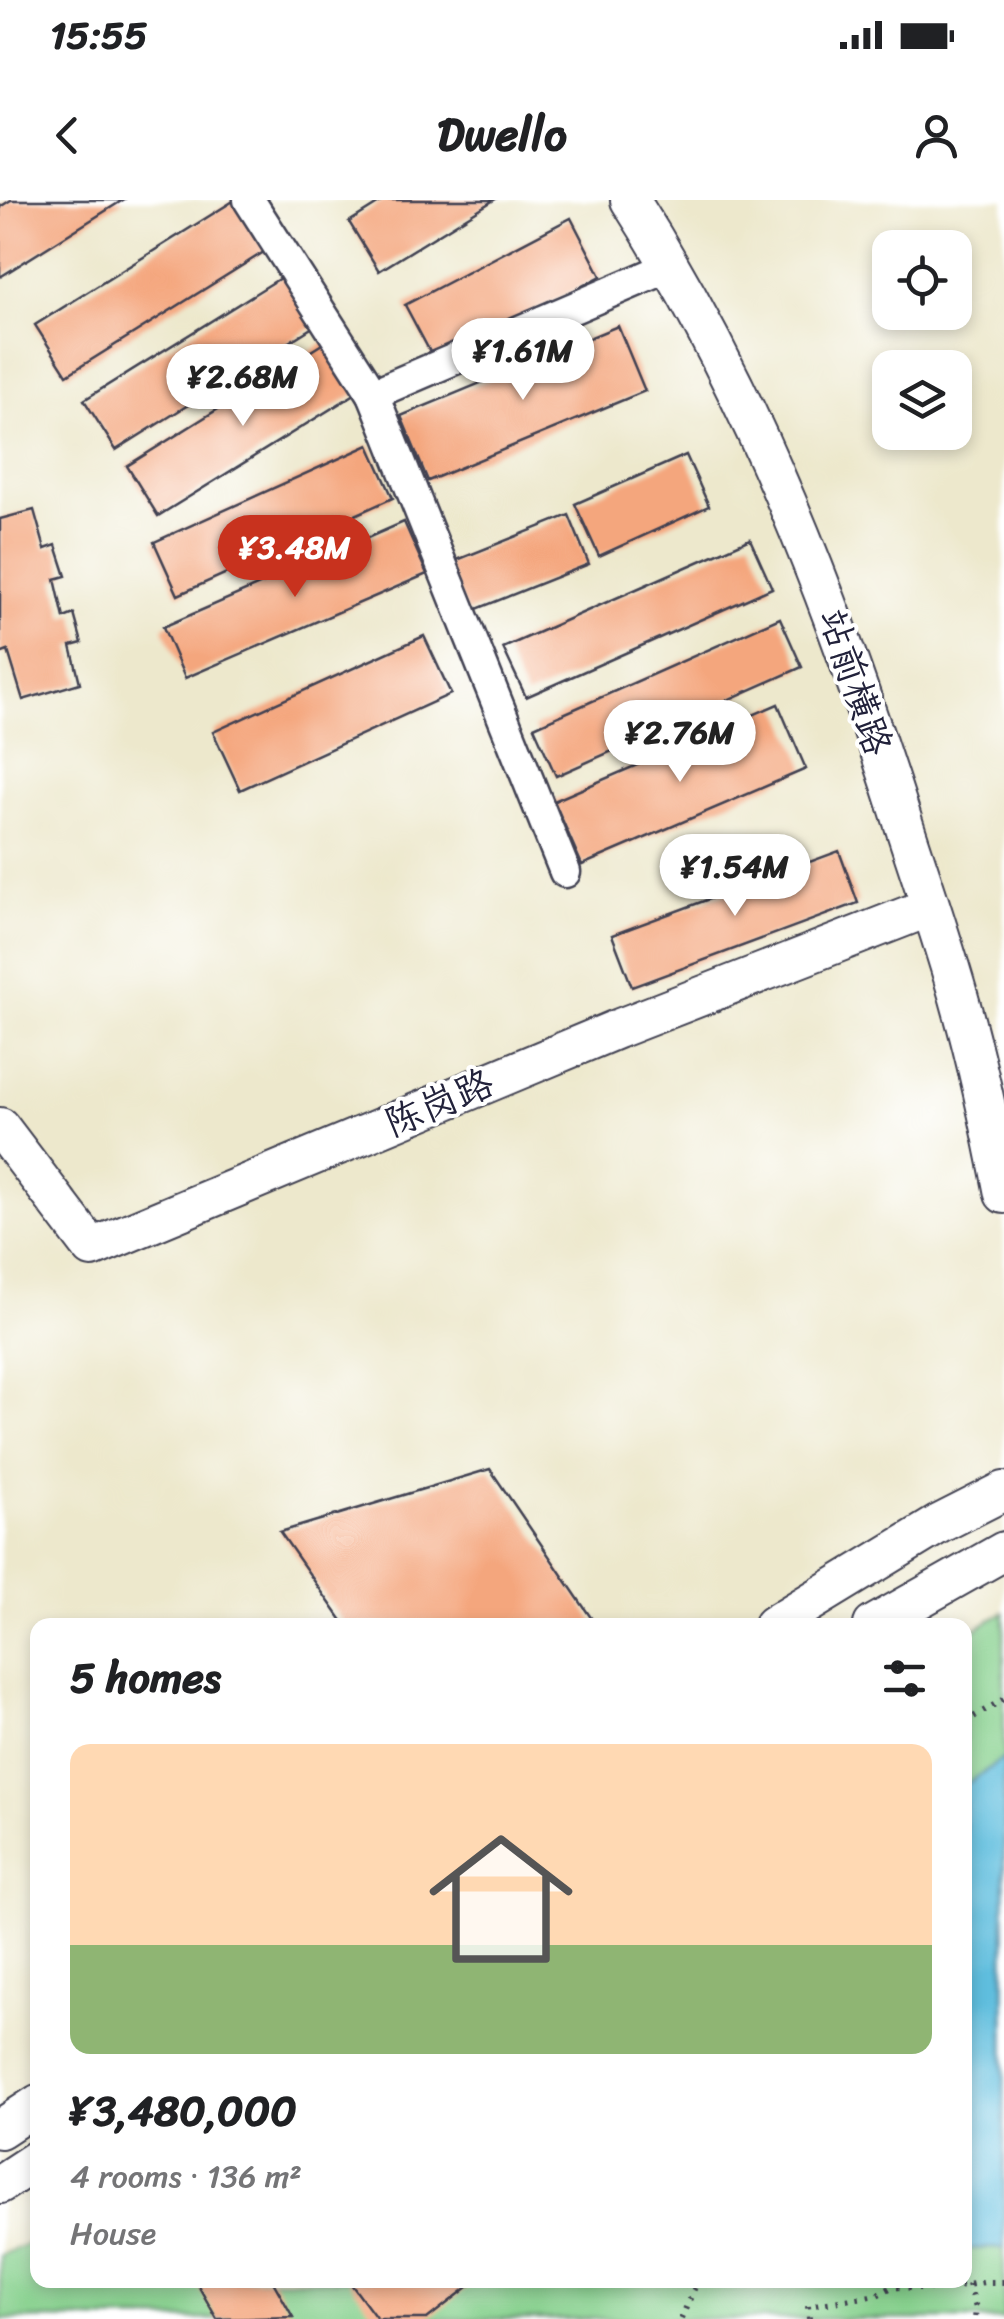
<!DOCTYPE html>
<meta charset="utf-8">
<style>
body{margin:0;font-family:Sriracha,"LXGW WenKai TC",sans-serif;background:#f6f6f6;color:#202124;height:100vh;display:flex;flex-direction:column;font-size:38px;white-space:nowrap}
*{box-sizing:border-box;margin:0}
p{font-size:32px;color:#757577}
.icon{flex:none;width:55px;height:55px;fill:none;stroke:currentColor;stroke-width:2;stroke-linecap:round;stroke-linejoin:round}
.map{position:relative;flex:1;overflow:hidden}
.panel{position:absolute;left:30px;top:1418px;width:942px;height:670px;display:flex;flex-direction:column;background:#fff;border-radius:20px;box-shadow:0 5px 15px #0003}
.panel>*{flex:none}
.buttons{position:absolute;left:872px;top:30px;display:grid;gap:20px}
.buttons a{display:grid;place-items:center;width:100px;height:100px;border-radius:20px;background:#fff;box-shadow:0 5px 15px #0003;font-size:50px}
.price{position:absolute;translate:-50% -85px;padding:0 22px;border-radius:35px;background:#fff;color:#222;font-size:32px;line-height:65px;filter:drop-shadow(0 2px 5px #0008)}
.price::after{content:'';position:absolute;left:50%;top:60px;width:30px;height:22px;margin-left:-15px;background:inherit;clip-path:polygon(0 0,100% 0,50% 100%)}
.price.active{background:#c8321e;color:#fff}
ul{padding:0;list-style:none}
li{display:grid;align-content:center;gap:20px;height:530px;padding:0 40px}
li+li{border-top:2px solid #e0e0e0}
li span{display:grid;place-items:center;height:310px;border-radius:20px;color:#555}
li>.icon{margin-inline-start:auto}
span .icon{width:180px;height:180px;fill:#fffc;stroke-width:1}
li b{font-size:42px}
h2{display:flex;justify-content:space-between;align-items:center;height:120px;padding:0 40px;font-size:42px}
.status{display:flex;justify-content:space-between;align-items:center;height:70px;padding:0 50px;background:#fff;direction:ltr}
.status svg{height:28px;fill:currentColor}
header{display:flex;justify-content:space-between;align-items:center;height:130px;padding:0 40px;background:#fff;font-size:45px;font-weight:800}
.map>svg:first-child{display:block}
.green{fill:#86d08d;stroke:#547964;stroke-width:2.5}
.water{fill:#5fbede;stroke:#40708c;stroke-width:2.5}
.building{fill:#f4a67d}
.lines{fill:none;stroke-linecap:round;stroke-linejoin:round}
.minor-casing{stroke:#404051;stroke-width:35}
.tertiary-casing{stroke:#404051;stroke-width:42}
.path{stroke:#404051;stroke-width:6;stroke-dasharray:2.5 8;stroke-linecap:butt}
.minor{stroke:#fff;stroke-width:30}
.tertiary{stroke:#fff;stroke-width:38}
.labels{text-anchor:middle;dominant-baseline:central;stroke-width:8;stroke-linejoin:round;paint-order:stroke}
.street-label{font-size:38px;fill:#22223b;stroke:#fff}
</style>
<div class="status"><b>15:55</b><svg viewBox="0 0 49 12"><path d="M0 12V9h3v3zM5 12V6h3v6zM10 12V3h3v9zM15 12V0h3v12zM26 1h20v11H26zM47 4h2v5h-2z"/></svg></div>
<header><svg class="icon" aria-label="back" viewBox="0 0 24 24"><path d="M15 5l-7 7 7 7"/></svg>Dwello<svg class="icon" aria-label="person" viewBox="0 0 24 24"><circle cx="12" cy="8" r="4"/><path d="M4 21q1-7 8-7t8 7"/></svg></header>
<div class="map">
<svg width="1004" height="2119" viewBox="0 0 1004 2119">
<rect width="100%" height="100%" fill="#fff"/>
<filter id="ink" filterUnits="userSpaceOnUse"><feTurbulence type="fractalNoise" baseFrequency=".01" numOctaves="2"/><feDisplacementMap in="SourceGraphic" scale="20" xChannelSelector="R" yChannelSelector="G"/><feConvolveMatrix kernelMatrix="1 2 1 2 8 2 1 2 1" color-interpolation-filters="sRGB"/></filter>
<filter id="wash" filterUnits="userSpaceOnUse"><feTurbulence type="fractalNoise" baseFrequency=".0048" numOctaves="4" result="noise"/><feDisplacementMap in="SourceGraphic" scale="40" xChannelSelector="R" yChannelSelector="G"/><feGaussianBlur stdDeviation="2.25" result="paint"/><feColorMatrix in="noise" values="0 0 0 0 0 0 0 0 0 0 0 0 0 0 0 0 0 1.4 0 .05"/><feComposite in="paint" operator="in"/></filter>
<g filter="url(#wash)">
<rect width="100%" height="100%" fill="#ede8cc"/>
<path class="green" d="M1004 1412V2119H0V2055L37 2040 38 2080H965V1435Z"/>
<path class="water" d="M1004 1558V2048L965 2049V1585Z"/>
<g id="blocks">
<g class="building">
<path d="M11 0H123L0 77V7Z"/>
<path d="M235 0 267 50 67 175 35 125Z"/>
<path d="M384 0H494L379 71 349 22Z"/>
<path d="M571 18 601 76 436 163 405 105Z"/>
<path d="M285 75 316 125 116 250 84 200Z"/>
<path d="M618 126 645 191 428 281 401 216Z"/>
<path d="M327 141 358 192 158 316 127 266Z"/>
<path d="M369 245 393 298 178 395 154 342Z"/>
<path d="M686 255 709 306 599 356 575 304Z"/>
<path d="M34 310 45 349 56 345 66 376 55 379 64 418 74 414 82 443 71 446 80 483 23 500 8 451 0 454V319Z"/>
<path d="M569 315 589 364 467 413 447 364Z"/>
<path d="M404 322 427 374 185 478 163 427Z"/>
<path d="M750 339 772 388 526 497 503 448Z"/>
<path d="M780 418 802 467 556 576 534 527Z"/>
<path d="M424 436 451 494 240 590 213 532Z"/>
<path d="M778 504 806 569 582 665 554 601Z"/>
<path d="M839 651 858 703 632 787 612 735Z"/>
<path d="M490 1269 596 1425H345L280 1332Z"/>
<path d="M195 2080H272L293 2117 217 2119Z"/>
<path d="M348 2080H477L427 2119H377Z"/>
</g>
</g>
</g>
<g filter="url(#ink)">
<use href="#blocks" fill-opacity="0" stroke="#404051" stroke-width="2.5"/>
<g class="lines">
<defs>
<g id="minor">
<path d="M249 0 373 194 565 672"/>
<path d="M373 194 669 67"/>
</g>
<g id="tertiary">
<path d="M630 0C753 193 834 405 903 622 923 684 945 746 962 809 979 870 992 932 1004 994"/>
<path d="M0 927 92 1048 617 829 930 707"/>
<path d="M773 1425 939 1324 1004 1291"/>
<path d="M873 1425 1004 1351"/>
<path d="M0 1929 38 1904"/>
<path d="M0 1984 38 1959"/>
</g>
</defs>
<use href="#minor" class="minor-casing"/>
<use href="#tertiary" class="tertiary-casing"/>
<g class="path">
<path d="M965 1522 1004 1499"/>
<path d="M969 2084 976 2108 975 2119"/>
<path d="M681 2119 698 2080"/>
<path d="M809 2119 808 2106 877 2095 892 2087 946 2089 984 2082H1004"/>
</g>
<use href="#minor" class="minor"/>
<use href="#tertiary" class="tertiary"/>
</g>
</g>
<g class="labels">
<g class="street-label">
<text transform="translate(855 482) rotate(71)">站前横路</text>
<text transform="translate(439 903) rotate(-23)">陈岗路</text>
</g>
</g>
</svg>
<div class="buttons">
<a><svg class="icon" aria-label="locate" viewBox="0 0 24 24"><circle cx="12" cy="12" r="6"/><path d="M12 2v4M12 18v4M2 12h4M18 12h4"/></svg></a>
<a><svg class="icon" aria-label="layers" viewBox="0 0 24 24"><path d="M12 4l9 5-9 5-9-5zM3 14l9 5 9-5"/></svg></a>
</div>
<b class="price" style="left:523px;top:203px">¥1.61M</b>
<b class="price" style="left:243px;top:229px">¥2.68M</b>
<b class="price active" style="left:295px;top:400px">¥3.48M</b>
<b class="price" style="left:680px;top:585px">¥2.76M</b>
<b class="price" style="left:735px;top:719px">¥1.54M</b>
<section class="panel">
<h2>5 homes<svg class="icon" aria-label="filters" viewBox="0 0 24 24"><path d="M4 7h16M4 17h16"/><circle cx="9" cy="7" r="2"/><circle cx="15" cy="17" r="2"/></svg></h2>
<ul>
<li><span style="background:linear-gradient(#ffd9b3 65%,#8fb573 0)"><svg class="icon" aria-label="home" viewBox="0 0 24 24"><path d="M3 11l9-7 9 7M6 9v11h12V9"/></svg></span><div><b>¥3,480,000</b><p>4 rooms · 136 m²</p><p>House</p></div></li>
</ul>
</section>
</div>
